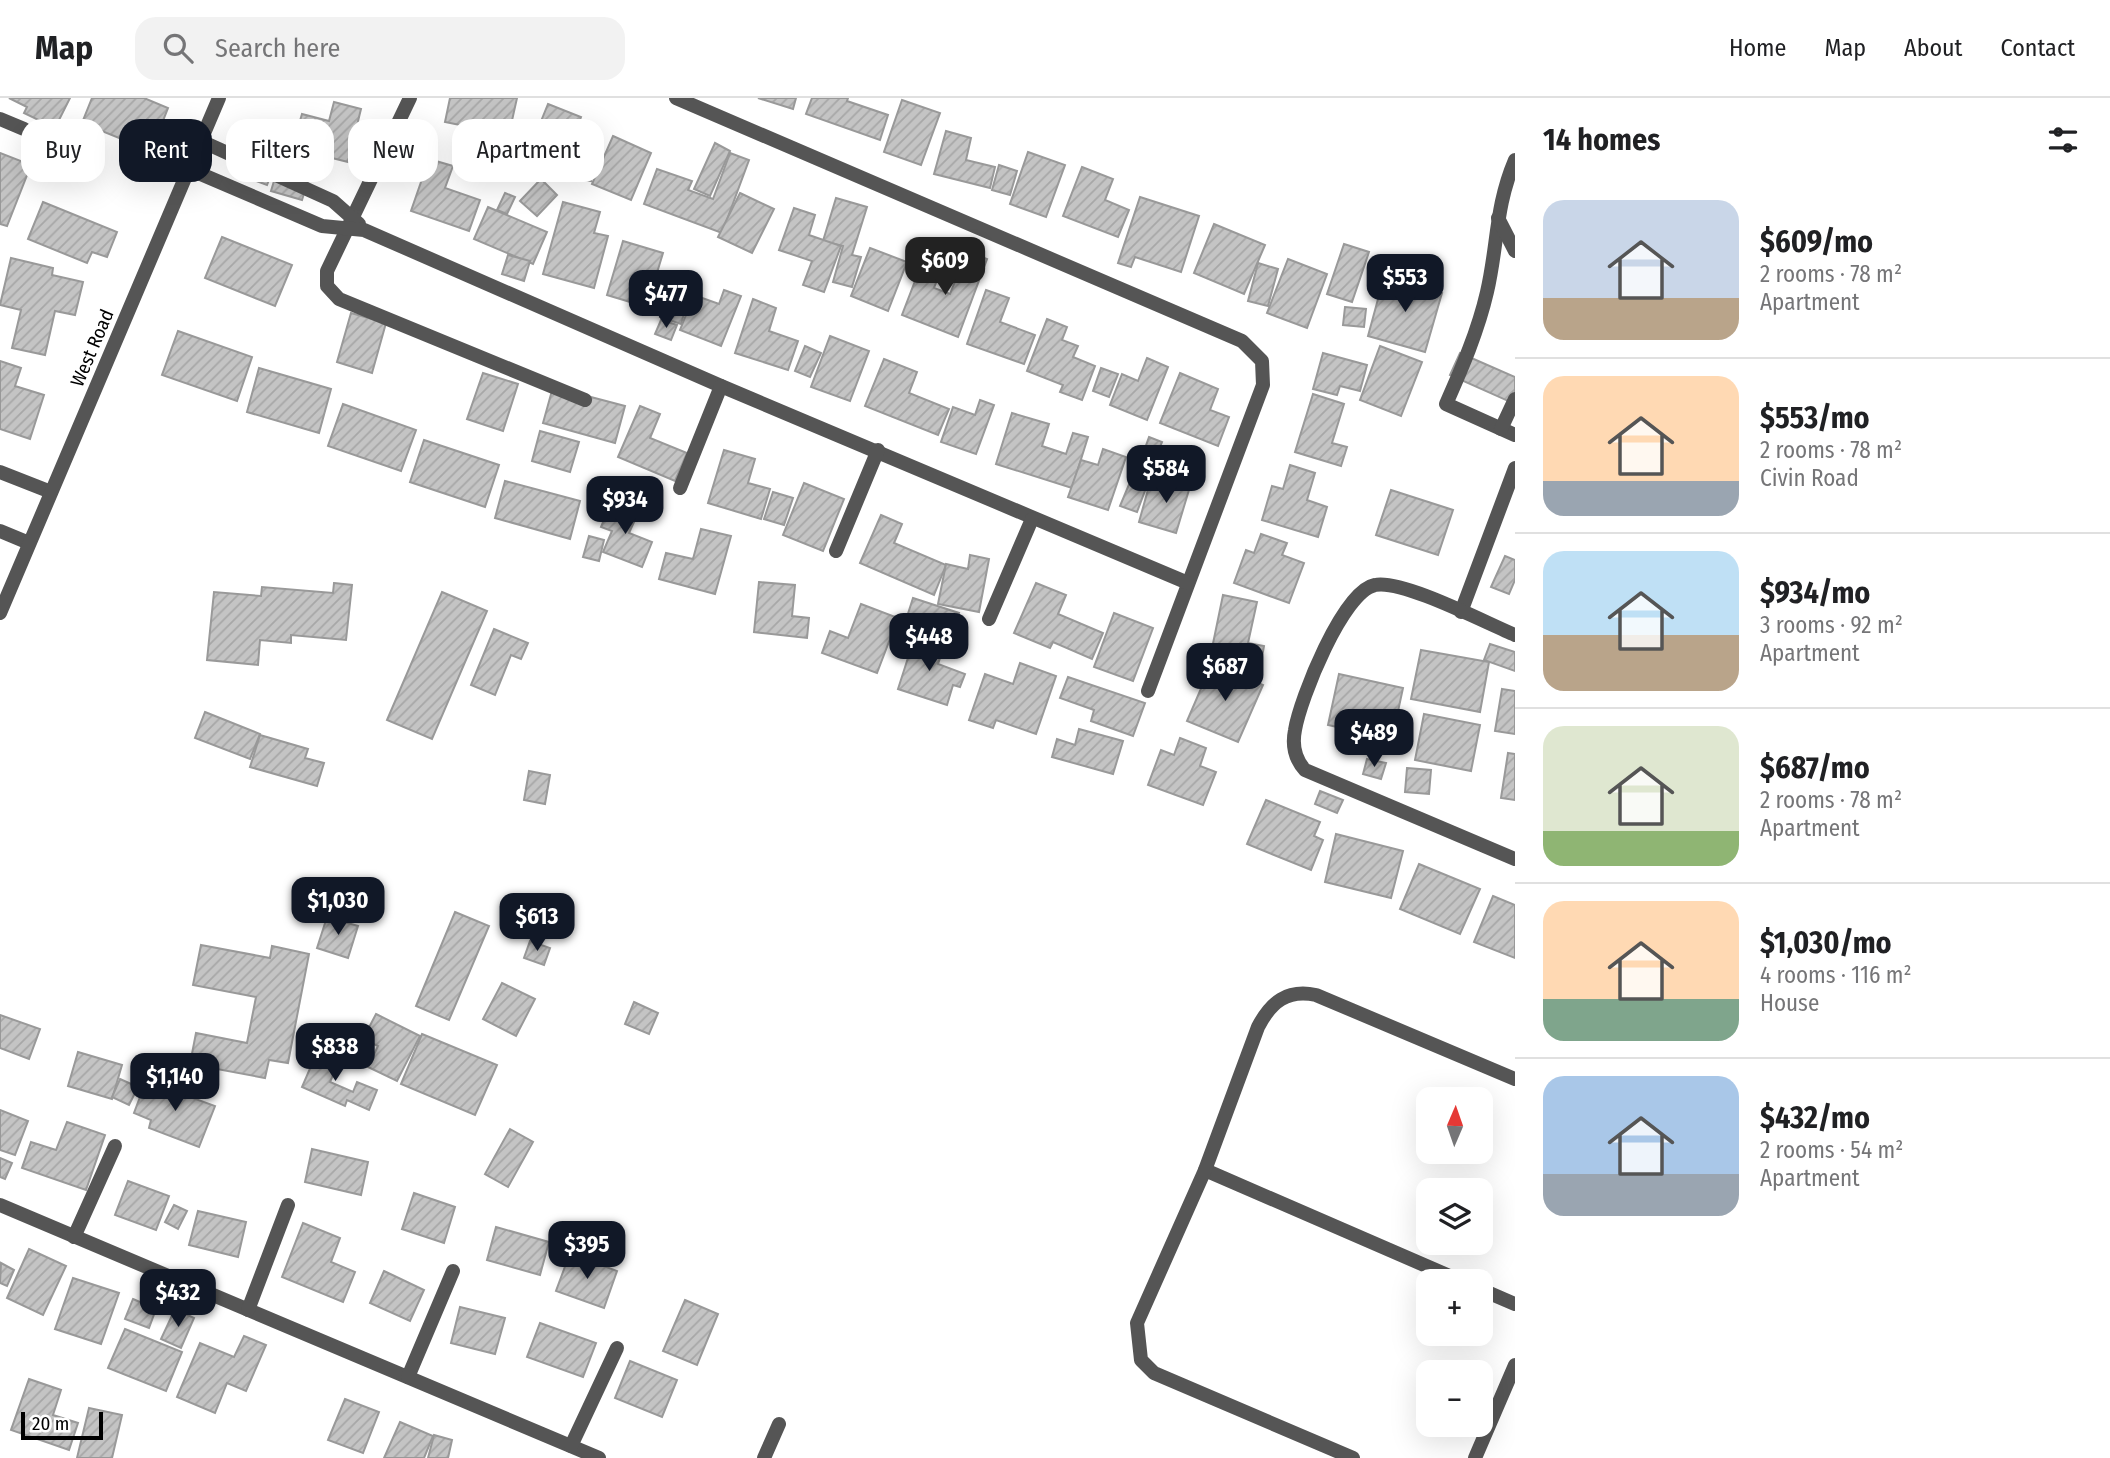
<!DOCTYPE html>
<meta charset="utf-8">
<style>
body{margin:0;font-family:"Fira Sans Condensed",sans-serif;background:#f2f2f2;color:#202124;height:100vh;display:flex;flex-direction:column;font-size:26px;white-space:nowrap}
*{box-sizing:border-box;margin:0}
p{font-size:23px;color:#757577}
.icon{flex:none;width:38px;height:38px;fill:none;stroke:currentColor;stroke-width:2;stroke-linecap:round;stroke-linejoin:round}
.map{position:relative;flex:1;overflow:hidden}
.sheet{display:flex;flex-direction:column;background:#fff;width:595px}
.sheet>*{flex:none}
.banner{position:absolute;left:21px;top:21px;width:665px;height:63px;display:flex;gap:14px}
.needle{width:46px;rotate:2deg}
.buttons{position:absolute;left:1416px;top:989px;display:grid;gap:14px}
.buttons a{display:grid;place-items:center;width:77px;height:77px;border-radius:14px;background:#fff;box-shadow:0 7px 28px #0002;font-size:35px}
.scale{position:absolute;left:21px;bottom:18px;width:82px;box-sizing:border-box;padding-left:7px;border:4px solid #000;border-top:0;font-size:19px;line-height:24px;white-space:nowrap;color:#000;-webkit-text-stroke:5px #fff;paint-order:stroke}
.price{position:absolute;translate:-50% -60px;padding:0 16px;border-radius:14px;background:#111827;color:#fff;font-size:23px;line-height:46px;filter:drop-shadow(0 2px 4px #0008)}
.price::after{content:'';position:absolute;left:50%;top:42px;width:21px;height:16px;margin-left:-10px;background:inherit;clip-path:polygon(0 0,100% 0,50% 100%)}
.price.active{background:#222;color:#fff}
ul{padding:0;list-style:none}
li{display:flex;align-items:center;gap:21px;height:175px;padding:0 28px}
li+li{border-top:2px solid #e0e0e0}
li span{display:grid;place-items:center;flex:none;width:196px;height:140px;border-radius:21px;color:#555}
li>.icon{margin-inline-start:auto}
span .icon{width:84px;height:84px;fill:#fffc;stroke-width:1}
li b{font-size:30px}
h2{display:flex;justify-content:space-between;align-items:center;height:84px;padding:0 28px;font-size:30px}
.tag{padding:0 24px;border-radius:21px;background:#fff;box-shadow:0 7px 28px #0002;font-size:24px;line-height:63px}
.tag.active{background:#111827;color:#fff}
header{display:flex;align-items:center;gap:42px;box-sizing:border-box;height:98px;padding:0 35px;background:#fff;border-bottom:2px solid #e0e0e0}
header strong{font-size:33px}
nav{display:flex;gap:38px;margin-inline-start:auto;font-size:24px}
.search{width:490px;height:63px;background:#f2f2f2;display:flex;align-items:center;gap:18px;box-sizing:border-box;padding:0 24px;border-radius:21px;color:#757577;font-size:26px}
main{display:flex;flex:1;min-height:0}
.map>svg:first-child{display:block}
.building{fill:url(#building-hatch);stroke:#999;stroke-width:2}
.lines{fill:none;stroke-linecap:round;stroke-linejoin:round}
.street{stroke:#555;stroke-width:14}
.labels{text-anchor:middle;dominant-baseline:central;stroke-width:6;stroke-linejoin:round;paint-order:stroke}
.street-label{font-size:19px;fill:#000;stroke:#fff}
</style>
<header>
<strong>Map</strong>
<div class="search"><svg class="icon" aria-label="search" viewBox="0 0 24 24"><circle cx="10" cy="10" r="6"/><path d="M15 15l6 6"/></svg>Search here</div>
<nav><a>Home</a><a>Map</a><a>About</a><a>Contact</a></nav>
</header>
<main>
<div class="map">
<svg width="1515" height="1360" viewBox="0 0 1515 1360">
<defs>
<pattern id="building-hatch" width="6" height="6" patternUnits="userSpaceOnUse" patternTransform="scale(1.75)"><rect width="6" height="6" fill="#c4c4c4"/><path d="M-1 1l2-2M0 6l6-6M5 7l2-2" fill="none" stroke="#a7a7a7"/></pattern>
</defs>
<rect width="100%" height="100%" fill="#fff"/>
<g class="building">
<path d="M9 0H70L55 30 24 15 27 9Z"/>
<path d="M92 0H144L168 10 151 53 82 25Z"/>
<path d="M450 0H517L507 45 463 35 465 28 445 24Z"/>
<path d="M758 0H796L793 11Z"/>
<path d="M812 0H848L847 3 888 17 880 42 806 16Z"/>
<path d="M902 2 940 15 921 67 884 54Z"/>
<path d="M334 4 361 11 348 64 292 50 302 16 329 23Z"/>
<path d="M548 6 581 19 559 76 525 63Z"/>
<path d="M946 33 971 40 966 62 995 69 990 90 934 76Z"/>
<path d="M613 38 651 55 631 102 592 86Z"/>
<path d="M715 45 730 53 710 98 694 91Z"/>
<path d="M577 49 596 52 591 83 572 80Z"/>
<path d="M1028 54 1065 67 1046 119 1010 106Z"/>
<path d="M0 55 31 67 7 128 0 126Z"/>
<path d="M730 55 749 62 722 135 644 106 657 71 692 83 688 92 713 101Z"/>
<path d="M257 57 276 64 267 87 248 80Z"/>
<path d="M429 61 453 68 445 90 480 102 469 133 411 113Z"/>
<path d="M280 63 311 73 302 102 271 93Z"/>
<path d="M999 67 1017 73 1010 97 992 92Z"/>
<path d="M1082 69 1113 81 1105 102 1129 112 1118 139 1063 118Z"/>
<path d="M541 81 557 97 537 118 520 103Z"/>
<path d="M505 95 515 99 507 116 497 112Z"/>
<path d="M740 95 774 111 752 155 718 139Z"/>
<path d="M1140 99 1199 118 1181 174 1135 159 1131 169 1118 165Z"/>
<path d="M836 100 867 109 852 157 861 159 852 189 833 184 843 148 823 143Z"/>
<path d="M43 104 117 134 107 159 92 154 87 165 28 141Z"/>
<path d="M563 104 600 114 594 135 608 138 594 190 543 176Z"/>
<path d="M488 109 547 134 533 166 474 141Z"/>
<path d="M794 110 815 117 809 137 841 148 824 194 803 187 812 163 779 152Z"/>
<path d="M1214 126 1265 147 1244 196 1194 175Z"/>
<path d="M222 139 292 167 275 208 205 180Z"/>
<path d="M623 143 663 155 656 178 669 182 660 213 607 197Z"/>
<path d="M1344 146 1369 154 1352 204 1327 196Z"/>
<path d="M870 150 907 164 888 213 851 198Z"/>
<path d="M967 153 987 161 958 239 902 217 920 170 939 177 934 190 950 196Z"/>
<path d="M508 157 530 163 524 183 502 176Z"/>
<path d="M11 160 53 170 52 177 83 184 75 217 55 213 45 257 12 250 21 212 0 207Z"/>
<path d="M1288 161 1327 176 1307 230 1267 215Z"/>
<path d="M1258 165 1278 171 1268 208 1248 203Z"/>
<path d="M1384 179 1442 195 1425 254 1368 238Z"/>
<path d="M724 192 741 198 721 248 680 232 694 197 719 206Z"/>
<path d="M986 192 1009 200 1000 224 1035 237 1024 266 967 246Z"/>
<path d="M668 193 689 199 681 226 660 219Z"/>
<path d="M753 201 776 210 769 233 798 243 788 272 735 255Z"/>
<path d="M1345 209 1366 211 1364 229 1343 227Z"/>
<path d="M351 215 386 225 372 275 337 264Z"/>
<path d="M1047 221 1067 229 1062 242 1078 248 1073 259 1095 268 1082 302 1060 294 1063 287 1027 273Z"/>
<path d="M661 222 677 227 671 242 655 236Z"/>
<path d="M178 233 252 259 237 303 162 277Z"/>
<path d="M830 238 869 253 850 303 811 289Z"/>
<path d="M805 248 821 255 810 279 795 273Z"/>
<path d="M1380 248 1422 264 1401 318 1360 302Z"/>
<path d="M1323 255 1367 267 1360 293 1340 288 1337 297 1313 291Z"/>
<path d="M1460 255 1515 279V306L1450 277Z"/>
<path d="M1147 260 1168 269 1147 322 1110 307 1122 276 1138 283Z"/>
<path d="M884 261 917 274 909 295 949 311 938 337 865 308Z"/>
<path d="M0 263 21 270 15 288 44 297 30 341 0 331Z"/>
<path d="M259 270 331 291 319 335 247 314Z"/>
<path d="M1101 270 1118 276 1109 299 1093 293Z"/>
<path d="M483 275 518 286 503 333 467 321Z"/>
<path d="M1180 275 1218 291 1210 312 1229 319 1218 348 1160 325Z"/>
<path d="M553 289 625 308 615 345 543 325Z"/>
<path d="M1313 296 1344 306 1332 345 1347 349 1341 368 1295 354Z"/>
<path d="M980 302 994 307 976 356 941 344 953 309 975 317Z"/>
<path d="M343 306 416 332 401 373 328 348Z"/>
<path d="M640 308 660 316 650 340 687 355 675 383 618 359Z"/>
<path d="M1012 315 1049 326 1042 348 1066 356 1073 335 1088 339 1072 390 996 366Z"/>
<path d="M540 333 579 344 570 374 532 363Z"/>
<path d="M1149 339 1162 344 1155 361 1143 356Z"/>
<path d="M424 342 499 367 485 409 410 384Z"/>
<path d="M1103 351 1126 359 1108 412 1068 399 1081 362 1098 367Z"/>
<path d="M724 352 755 361 748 385 770 391 761 421 708 405Z"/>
<path d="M1290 367 1315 375 1307 402 1327 409 1318 439 1262 422 1272 388 1283 391Z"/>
<path d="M1176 377 1192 382 1176 435 1139 424 1149 388 1170 394Z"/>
<path d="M505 383 580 403 570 441 495 420Z"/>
<path d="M1130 384 1146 390 1137 414 1120 408Z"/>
<path d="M804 385 844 401 823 453 783 437Z"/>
<path d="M1391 392 1453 412 1438 457 1376 437Z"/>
<path d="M773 394 793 400 784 427 764 421Z"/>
<path d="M611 405 638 415 629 435 652 444 642 469 603 454 612 433 601 429Z"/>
<path d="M881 417 902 426 894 445 946 467 934 497 860 465Z"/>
<path d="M701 431 731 438 715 496 659 481 666 455 693 461Z"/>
<path d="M1261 436 1287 445 1282 457 1304 465 1289 505 1234 485 1246 452 1254 455Z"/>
<path d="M589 438 604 442 599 463 583 459Z"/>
<path d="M970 457 989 461 979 514 938 506 946 466 968 471Z"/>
<path d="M1505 458 1515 462V482L1509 496 1491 489Z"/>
<path d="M759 484 795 487 792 518 809 520 807 540 754 534Z"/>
<path d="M334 485 352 487 346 542 291 537V545L260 542 258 567 207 562 214 494 261 498 262 489 333 495Z"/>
<path d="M1036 485 1066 497 1058 516 1103 535 1092 561 1053 544 1050 550 1014 535Z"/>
<path d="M442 494 487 513 432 641 387 622Z"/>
<path d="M1223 497 1257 504 1248 545 1264 548 1260 570 1210 560Z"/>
<path d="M913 500 959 515 949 543 904 528Z"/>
<path d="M861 506 898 520 877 575 822 555 830 533 848 540Z"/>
<path d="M1114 515 1153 530 1133 583 1094 569Z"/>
<path d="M494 531 528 545 521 561 511 557 495 597 471 587Z"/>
<path d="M915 538 944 548 938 566 965 576 960 589 953 587 947 607 898 591Z"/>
<path d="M1490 546 1515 554V573L1484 562Z"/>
<path d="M1421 552 1489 564 1480 614 1411 601Z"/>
<path d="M1020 565 1056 578 1036 636 996 622 993 630 969 622 985 576 1013 586Z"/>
<path d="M1212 565 1263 587 1238 644 1187 623Z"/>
<path d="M1339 576 1403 590 1392 641 1328 627Z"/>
<path d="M1068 579 1145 605 1133 638 1091 623 1094 612 1060 600Z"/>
<path d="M1502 591 1515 593V636L1495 633Z"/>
<path d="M205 614 260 636 250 661 195 640Z"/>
<path d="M1424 616 1480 627 1471 673 1415 662Z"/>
<path d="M1079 631 1123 643 1113 676 1052 659 1057 641 1075 647Z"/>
<path d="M260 637 308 651 305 660 324 665 317 688 250 669Z"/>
<path d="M1180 640 1206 650 1200 668 1216 674 1203 707 1148 687 1161 652 1174 657Z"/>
<path d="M1508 655 1515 656V702L1501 700Z"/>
<path d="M1367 661 1386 665 1381 681 1363 676Z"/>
<path d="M1407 670 1431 672 1429 696 1405 694Z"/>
<path d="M529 673 550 677 545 706 524 702Z"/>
<path d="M1320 693 1343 702 1337 715 1315 706Z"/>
<path d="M1266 702 1320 724 1314 738 1323 742 1311 772 1247 746Z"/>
<path d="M1336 736 1403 753 1391 800 1325 784Z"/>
<path d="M1419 766 1480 791 1460 836 1400 811Z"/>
<path d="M1493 798 1515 807V860L1474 844Z"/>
<path d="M455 814 489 828 449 922 416 908Z"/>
<path d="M327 819 358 828 348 860 317 850Z"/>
<path d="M530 843 550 850 544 867 524 860Z"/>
<path d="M201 847 270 860 272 848 309 856 288 965 269 962 265 980 190 966 196 935 247 945 256 899 193 887Z"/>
<path d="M502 885 535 901 516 938 483 921Z"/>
<path d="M634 904 658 915 649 936 625 926Z"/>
<path d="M376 916 420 938 397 983 368 969 378 948 363 941Z"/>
<path d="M0 917 40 931 29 961 0 950Z"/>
<path d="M422 936 497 967 475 1017 401 986Z"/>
<path d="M318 952 340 961 330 984 353 994 357 984 377 992 369 1012 347 1002 345 1008 302 989Z"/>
<path d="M78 954 122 967 112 1001 68 988Z"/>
<path d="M120 981 138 989 129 1007 112 999Z"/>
<path d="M146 983 215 1008 199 1049 149 1030 151 1022 134 1015Z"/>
<path d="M0 1012 28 1023 15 1057 0 1052Z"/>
<path d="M67 1024 105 1037 86 1092 22 1070 31 1044 56 1052Z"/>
<path d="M510 1031 533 1044 508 1089 485 1076Z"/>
<path d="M312 1051 368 1064 361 1097 305 1084Z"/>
<path d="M0 1060 12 1065 5 1081 0 1079Z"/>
<path d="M128 1083 169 1098 156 1132 115 1117Z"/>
<path d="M414 1095 455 1109 444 1145 402 1131Z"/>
<path d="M174 1107 187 1113 178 1131 165 1124Z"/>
<path d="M198 1113 246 1124 238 1159 189 1147Z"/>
<path d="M303 1125 340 1140 331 1164 355 1174 343 1204 282 1179Z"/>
<path d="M496 1129 549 1144 540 1177 487 1162Z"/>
<path d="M29 1151 66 1168 43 1217 7 1200Z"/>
<path d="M570 1155 617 1173 604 1210 556 1193Z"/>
<path d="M1 1165 14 1172 7 1188 0 1185Z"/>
<path d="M384 1173 424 1192 410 1223 370 1205Z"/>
<path d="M73 1180 119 1195 101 1246 55 1231Z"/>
<path d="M133 1201 156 1211 149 1230 125 1221Z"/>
<path d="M685 1202 718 1216 697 1267 663 1253Z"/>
<path d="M460 1209 505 1220 495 1256 451 1245Z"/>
<path d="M175 1211 194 1220 181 1250 161 1241Z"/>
<path d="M540 1225 596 1245 583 1279 527 1259Z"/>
<path d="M125 1231 182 1254 166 1293 108 1270Z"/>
<path d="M244 1238 266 1247 246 1293 227 1285 215 1315 177 1299 200 1245 234 1259Z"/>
<path d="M630 1263 677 1282 662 1319 615 1300Z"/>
<path d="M29 1281 61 1292 53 1317 78 1325 69 1352 11 1332Z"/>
<path d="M345 1301 379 1314 363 1355 328 1342Z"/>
<path d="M89 1310 122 1317 112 1360H77Z"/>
<path d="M400 1324 433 1338 424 1360H384Z"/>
<path d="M434 1337 452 1342 448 1360H428Z"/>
</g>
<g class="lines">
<g class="street">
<path d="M410 0 327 173V188L339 201 585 302"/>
<path d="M676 0 1242 243 1262 263 1263 287 1148 593"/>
<path d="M0 21 24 31"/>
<path d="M201 43 333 103 359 126"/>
<path d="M1515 62C1495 109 1498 147 1487 194 1478 233 1462 270 1446 306L1515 337"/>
<path d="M189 71 322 128 364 132 721 288 1188 485"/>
<path d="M1498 120 1515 153"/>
<path d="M1501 331 1515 301"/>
<path d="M0 374 51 394"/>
<path d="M680 390 721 288"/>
<path d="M0 433 29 445"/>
<path d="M836 453 878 352"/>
<path d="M1461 514 1515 370"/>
<path d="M0 515 219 0"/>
<path d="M989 521 1032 421"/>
<path d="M1515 537C1486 525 1402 481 1375 487 1343 493 1300 601 1295 632 1292 647 1295 661 1305 672L1515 761"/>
<path d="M1205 1072 1461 1183"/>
<path d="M0 1107 599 1360"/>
<path d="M74 1139 115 1048"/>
<path d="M1480 1191 1515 1206"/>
<path d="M248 1212 288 1107"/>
<path d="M408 1279 453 1173"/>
<path d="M571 1348 617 1250"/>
<path d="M764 1360 779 1326"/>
<path d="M1353 1360 1154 1275 1141 1262 1137 1225 1205 1072 1258 929C1271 904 1287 891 1316 897L1515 981"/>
<path d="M1475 1360 1515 1267"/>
</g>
</g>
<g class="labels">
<g class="street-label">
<text transform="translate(92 250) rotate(-67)">West Road</text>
</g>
</g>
</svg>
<div class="buttons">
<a><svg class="needle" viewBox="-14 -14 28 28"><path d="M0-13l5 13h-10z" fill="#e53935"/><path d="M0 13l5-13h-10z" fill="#757577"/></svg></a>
<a><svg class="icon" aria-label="layers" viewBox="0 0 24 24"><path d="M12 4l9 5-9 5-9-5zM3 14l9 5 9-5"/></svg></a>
<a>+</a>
<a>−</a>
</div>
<div class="scale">20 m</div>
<b class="price active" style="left:945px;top:199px">$609</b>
<b class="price" style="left:1405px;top:216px">$553</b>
<b class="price" style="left:666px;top:232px">$477</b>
<b class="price" style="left:1166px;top:407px">$584</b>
<b class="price" style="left:625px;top:438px">$934</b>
<b class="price" style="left:929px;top:575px">$448</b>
<b class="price" style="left:1225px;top:605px">$687</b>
<b class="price" style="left:1374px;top:671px">$489</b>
<b class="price" style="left:338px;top:839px">$1,030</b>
<b class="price" style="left:537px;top:855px">$613</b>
<b class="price" style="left:335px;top:985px">$838</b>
<b class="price" style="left:175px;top:1015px">$1,140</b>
<b class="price" style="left:587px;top:1183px">$395</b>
<b class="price" style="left:178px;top:1231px">$432</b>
<div class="banner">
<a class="tag">Buy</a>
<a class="tag active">Rent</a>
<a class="tag">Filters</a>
<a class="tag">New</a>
<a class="tag">Apartment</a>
</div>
</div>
<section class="sheet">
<h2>14 homes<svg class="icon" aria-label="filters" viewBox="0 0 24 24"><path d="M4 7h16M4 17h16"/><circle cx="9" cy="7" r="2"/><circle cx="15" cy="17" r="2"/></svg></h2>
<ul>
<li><span style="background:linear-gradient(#c9d6e8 70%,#b9a48a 0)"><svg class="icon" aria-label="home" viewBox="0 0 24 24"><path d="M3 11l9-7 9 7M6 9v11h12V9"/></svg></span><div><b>$609/mo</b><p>2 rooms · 78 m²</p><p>Apartment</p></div></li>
<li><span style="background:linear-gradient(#ffd9b3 75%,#9aa5b1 0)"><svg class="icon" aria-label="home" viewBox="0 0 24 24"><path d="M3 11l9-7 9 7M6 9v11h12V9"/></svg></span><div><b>$553/mo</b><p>2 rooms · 78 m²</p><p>Civin Road</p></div></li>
<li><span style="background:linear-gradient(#bfe0f5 60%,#b9a48a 0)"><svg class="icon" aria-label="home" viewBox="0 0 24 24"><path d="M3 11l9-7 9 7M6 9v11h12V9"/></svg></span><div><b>$934/mo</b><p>3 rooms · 92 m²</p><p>Apartment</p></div></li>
<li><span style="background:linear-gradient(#dfe7d0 75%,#8fb573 0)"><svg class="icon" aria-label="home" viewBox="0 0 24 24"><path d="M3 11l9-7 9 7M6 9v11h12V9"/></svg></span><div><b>$687/mo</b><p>2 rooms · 78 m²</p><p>Apartment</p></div></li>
<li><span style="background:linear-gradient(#ffd9b3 70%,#7fa58c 0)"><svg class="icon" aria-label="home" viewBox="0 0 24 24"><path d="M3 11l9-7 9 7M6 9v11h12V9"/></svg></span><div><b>$1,030/mo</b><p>4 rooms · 116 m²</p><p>House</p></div></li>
<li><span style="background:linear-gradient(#a9c7e8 70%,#9aa5b1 0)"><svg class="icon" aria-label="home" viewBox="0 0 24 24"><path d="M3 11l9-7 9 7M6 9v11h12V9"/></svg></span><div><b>$432/mo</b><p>2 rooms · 54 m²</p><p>Apartment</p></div></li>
</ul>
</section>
</main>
